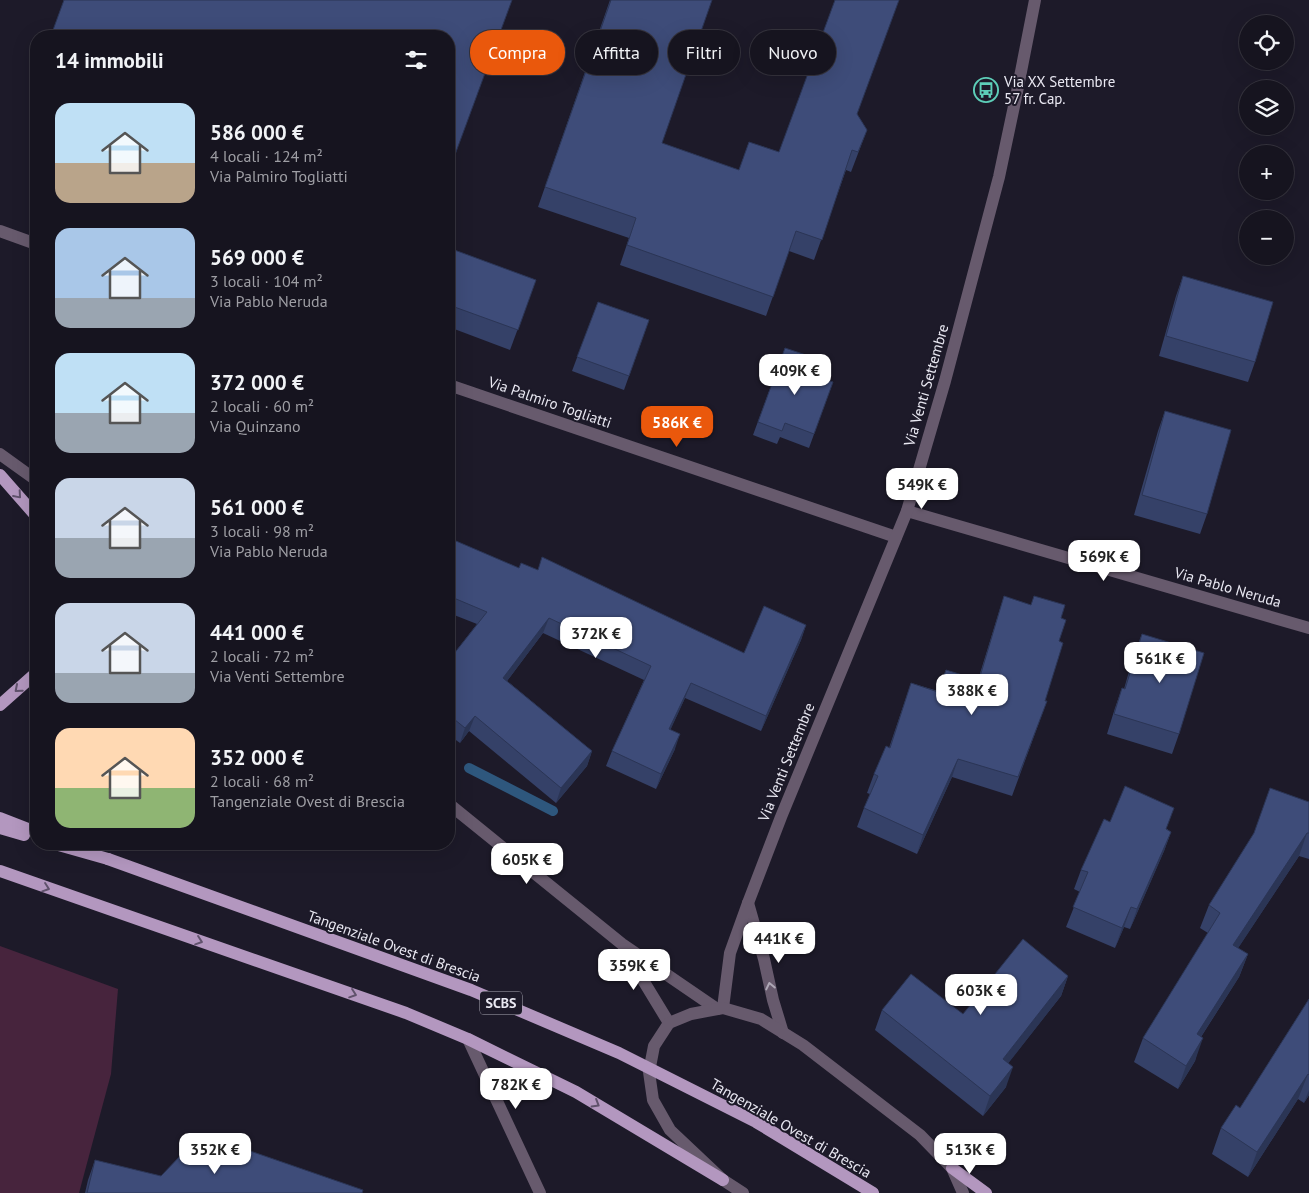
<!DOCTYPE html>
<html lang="it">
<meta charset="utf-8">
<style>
body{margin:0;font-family:"PT Sans",sans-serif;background:#1f1d28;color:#f1f3f6;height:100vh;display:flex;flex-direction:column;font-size:19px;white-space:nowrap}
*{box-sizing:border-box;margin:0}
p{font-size:16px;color:#9e9ea4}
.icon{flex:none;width:28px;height:28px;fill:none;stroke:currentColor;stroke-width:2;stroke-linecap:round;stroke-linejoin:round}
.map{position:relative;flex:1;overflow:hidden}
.details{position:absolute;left:30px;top:30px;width:425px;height:820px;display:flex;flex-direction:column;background:#16141f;border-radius:20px;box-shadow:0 5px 20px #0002,0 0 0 1px #35333d}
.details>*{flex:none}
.guide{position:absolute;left:470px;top:30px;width:475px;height:45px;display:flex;gap:10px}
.fabs{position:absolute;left:1239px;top:15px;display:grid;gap:10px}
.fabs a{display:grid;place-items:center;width:55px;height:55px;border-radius:50%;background:#16141f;box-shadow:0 5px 20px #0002,0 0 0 1px #35333d;font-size:25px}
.price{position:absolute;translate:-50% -42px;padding:0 11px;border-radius:10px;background:#fff;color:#222;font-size:16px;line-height:32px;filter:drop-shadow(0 1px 2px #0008)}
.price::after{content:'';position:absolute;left:50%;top:30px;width:15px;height:11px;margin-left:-8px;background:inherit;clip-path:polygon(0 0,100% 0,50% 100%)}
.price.on{background:#ea580c;color:#fff}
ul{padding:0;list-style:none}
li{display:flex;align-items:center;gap:15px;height:125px;padding:0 25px}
li span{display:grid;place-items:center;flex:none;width:140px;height:100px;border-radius:15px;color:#555}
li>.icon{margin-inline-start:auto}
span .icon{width:60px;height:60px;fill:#fffc;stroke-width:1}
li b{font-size:21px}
h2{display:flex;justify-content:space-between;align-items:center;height:60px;padding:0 25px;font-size:21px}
.chip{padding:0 18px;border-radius:22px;background:#16141f;box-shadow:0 5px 20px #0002,0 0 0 1px #35333d;font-size:18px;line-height:45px}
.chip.on{background:#ea580c;color:#fff}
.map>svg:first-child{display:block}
.grass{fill:#47243d}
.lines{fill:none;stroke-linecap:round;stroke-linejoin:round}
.stream{stroke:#2e577d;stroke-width:10}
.minor{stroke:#675a6d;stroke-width:12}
.tertiary{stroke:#675a6d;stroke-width:12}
.primary{stroke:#b397bf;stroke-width:12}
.primary-bridge{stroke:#b397bf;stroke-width:12}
.wall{fill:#354168}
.shaded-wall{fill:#2b3555}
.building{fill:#3e4c79;stroke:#2b3555}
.oneway{stroke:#60526c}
.oneway2{stroke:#aea8b6}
.labels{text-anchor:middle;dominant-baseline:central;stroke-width:4;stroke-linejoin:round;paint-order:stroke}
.shield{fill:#1d1a29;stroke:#acaab6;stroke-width:1}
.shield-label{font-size:14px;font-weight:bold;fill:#e9e8f2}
.poi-label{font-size:15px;fill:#e9e8f2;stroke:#1d1a29;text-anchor:start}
.street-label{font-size:15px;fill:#e9e8f2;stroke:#1d1a29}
</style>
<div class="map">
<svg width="1309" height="1193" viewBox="0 0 1309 1193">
<rect width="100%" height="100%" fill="#1d1a29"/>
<path class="grass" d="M0 946 118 989 111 1074 79 1193H0Z"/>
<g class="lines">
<path class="stream" d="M469 768 553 811"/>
<g class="minor">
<path d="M0 231 36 244"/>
<path d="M449 385 896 537"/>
<path d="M907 511 1309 628"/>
<path d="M468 1039 540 1193"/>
</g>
<g class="tertiary">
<path d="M0 454 36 480"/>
<path d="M449 804 622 944 717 1009"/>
<path d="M748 903 764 959 773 1000 783 1033"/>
<path d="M624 949 669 1023"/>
<path d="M723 1008 730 953 748 903 781 817 907 511 945 381 999 177 1017 92 1035 0"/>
<path d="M743 1193 723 1180 670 1130 653 1100 649 1072 654 1046 669 1023 691 1014 723 1008 761 1019 803 1045 920 1135 952 1168 963 1193"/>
</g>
<g class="primary">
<path d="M0 475 36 516"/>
<path d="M0 705 36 673"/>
<path d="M0 818 36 832"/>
<path d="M0 828 24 835"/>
<path d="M55 844 108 859"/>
<path d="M0 871 406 1013 468 1039 576 1092 723 1180"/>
<path d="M952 1168 986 1193"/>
</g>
<path class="primary-bridge" d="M108 859 471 990 619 1053 756 1122 873 1193"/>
</g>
<g class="wall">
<path d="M64 0 449 36H51Z"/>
<path d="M610 0 662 143 739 170 749 142 779 152 857 114 867 130 851 172 846 170 814 260 789 251 766 316 620 265 629 238 538 207Z"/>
<path d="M449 248 536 280 510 350 449 327Z"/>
<path d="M1183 276 1255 362 1248 382 1159 356 1176 296Z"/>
<path d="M598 302 649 320 624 390 572 371Z"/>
<path d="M785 348 803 366 804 371 833 382 809 448 780 437 777 444 753 435Z"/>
<path d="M1165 411 1207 514 1200 534 1134 515 1158 431Z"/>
<path d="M449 538 519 568 744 653 806 625 801 640 761 731 685 698 670 730 675 749 656 789 606 766 612 751 644 680 543 633 507 681 592 751 587 766 556 803 469 731 460 743 449 735V660L477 624 449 613Z"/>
<path d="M1004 596 1061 618 1059 641 1045 701H1047L1012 796 952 777 917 854 857 827 864 808 870 794 867 793 874 774 889 748 911 683 938 691 946 670 978 680 998 615Z"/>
<path d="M1142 634 1179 734 1172 754 1107 734 1115 708 1122 688 1124 689 1134 654Z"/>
<path d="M1309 802V859L1299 856 1238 948 1248 954 1239 977 1201 1037 1195 1061 1178 1089 1134 1062 1143 1038 1208 933 1200 928 1209 905Z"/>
<path d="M1110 822 1167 829 1171 832 1164 851 1130 929 1124 927 1115 948 1066 927 1080 892 1074 889 1081 870Z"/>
<path d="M1068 976 1061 996 1008 1063 1006 1087 983 1116 875 1030 882 1010 963 1014Z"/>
<path d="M1309 999V1095L1304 1103 1298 1099 1248 1177 1212 1154 1221 1128 1240 1108Z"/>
<path d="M95 1160 161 1176 362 1193H85L88 1180Z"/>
</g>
<g class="shaded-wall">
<path d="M549 618 543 633 498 693 503 678Z"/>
<path d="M806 625 801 640 761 731 766 716Z"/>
<path d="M691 683 685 698 664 744 669 729Z"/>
<path d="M475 716 469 731 460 743 465 728Z"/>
<path d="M680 734 675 749 656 789 661 774Z"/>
<path d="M592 751 587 766 556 803 561 788Z"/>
<path d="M958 759 952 777 917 854 923 835Z"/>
<path d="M1171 832 1164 851 1130 929 1137 909Z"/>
<path d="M1307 833 1299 856 1225 968 1233 945Z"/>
<path d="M1131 907 1124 927 1115 948 1122 928Z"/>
<path d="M1248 954 1239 977 1188 1057 1197 1034Z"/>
<path d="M1068 976 1061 996 996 1079 1003 1059Z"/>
<path d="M1203 1038 1195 1061 1178 1089 1186 1066Z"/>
<path d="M1013 1067 1006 1087 983 1116 990 1096Z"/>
<path d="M1308 1074 1298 1099 1248 1177 1257 1152Z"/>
<path d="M1309 1090V1095L1304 1103Z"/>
</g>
<g class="building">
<path d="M64 0H512L449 171V36H69L53 30Z"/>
<path d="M611 0H712L662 143 739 170 749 142 779 152 835 0H899L857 114 867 130 858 152 852 150 822 240 796 231 773 297 627 245 636 218 545 187Z"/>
<path d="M449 248 536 280 518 330 449 305Z"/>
<path d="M1183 276 1273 302 1255 362 1166 336Z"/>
<path d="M598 302 649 320 629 376 577 357Z"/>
<path d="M785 348 806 355 803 366 805 367 804 371 833 382 814 434 785 423 782 431 758 422Z"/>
<path d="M1165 411 1231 430 1207 514 1142 495Z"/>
<path d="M449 538 519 568 521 563 538 570 542 557 744 653 764 606 806 625 766 716 691 683 669 729 680 734 661 774 612 751 651 666 549 618 503 678 592 751 561 788 475 716 465 728 449 715V660L487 612 449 596Z"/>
<path d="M1004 596 1031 605 1034 596 1065 605 1061 618 1066 620 1059 641 1063 643 1045 701H1047L1018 777 958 759 923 835 864 808 878 776 874 774 886 746 890 748 911 683 938 692 946 670 979 680Z"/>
<path d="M1142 634 1204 653 1179 734 1114 714 1122 688 1125 689Z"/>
<path d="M1125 786 1174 808 1166 829 1171 832 1137 909 1131 907 1122 928 1073 907 1088 872 1081 870 1104 819 1110 822Z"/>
<path d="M1270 788 1309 802V833H1307L1233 945 1248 954 1197 1034 1203 1038 1186 1066 1143 1038 1220 913 1209 905 1254 833Z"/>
<path d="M1023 939 1068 976 1003 1059 1013 1067 990 1096 882 1010 911 974 963 1014Z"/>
<path d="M1309 999V1075L1308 1074 1257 1152 1221 1128 1236 1105 1240 1108Z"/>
<path d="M201 1134 363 1190 362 1193H87L95 1160 161 1176Z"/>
</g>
<defs><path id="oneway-chevron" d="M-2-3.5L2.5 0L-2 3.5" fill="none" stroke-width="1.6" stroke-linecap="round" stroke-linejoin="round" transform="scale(1.25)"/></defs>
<g class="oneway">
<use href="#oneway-chevron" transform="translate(18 495) rotate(49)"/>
<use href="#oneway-chevron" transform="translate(18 689) rotate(139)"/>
<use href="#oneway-chevron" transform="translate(46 888) rotate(19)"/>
<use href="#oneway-chevron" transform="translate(199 941) rotate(19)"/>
<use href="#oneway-chevron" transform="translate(353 994) rotate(19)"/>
<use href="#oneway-chevron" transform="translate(596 1104) rotate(31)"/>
</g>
<use class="oneway2" href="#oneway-chevron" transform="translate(770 986) rotate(-102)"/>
<defs>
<symbol id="bus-ring" viewBox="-11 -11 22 22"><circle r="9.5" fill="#1d1a29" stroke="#5dceb8" stroke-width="1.5"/><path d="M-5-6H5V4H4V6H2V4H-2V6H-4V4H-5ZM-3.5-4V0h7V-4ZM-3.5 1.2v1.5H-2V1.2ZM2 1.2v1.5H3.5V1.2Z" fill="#5dceb8"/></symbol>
</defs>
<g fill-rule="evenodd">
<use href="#bus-ring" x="972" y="76" width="28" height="28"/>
</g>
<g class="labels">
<rect class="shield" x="480" y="991.5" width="42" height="23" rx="4"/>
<g class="shield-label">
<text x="501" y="1003">SCBS</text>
</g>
<g class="poi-label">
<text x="1004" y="81">Via XX Settembre<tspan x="1004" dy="17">57 fr. Cap.</tspan></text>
</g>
<g class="street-label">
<text transform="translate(926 385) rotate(-74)">Via Venti Settembre</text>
<text transform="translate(550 402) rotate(19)">Via Palmiro Togliatti</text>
<text transform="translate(1228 587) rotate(16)">Via Pablo Neruda</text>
<text transform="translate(786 762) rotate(-68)">Via Venti Settembre</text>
<text transform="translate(394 946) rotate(20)">Tangenziale Ovest di Brescia</text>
<text transform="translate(791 1128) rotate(30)">Tangenziale Ovest di Brescia</text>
</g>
</g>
</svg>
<div class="fabs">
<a><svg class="icon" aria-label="locate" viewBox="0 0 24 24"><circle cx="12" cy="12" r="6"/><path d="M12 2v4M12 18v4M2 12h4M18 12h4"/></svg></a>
<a><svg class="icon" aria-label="layers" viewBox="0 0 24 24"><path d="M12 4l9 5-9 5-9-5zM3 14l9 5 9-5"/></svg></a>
<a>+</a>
<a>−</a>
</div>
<b class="price" style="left:795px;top:396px">409K €</b>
<b class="price on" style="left:677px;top:448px">586K €</b>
<b class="price" style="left:922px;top:510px">549K €</b>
<b class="price" style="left:1104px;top:582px">569K €</b>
<b class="price" style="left:596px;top:659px">372K €</b>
<b class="price" style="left:1160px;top:684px">561K €</b>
<b class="price" style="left:972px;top:716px">388K €</b>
<b class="price" style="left:527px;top:885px">605K €</b>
<b class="price" style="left:779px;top:964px">441K €</b>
<b class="price" style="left:634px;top:991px">359K €</b>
<b class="price" style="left:981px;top:1016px">603K €</b>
<b class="price" style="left:516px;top:1110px">782K €</b>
<b class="price" style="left:215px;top:1175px">352K €</b>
<b class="price" style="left:970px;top:1175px">513K €</b>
<div class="guide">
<a class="chip on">Compra</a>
<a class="chip">Affitta</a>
<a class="chip">Filtri</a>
<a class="chip">Nuovo</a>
</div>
<section class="details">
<h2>14 immobili<svg class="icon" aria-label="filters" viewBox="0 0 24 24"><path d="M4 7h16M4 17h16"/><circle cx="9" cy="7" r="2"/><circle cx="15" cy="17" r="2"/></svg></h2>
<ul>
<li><span style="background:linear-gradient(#bfe0f5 60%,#b9a48a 0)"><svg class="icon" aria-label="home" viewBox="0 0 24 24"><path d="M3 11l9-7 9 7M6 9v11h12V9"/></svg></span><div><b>586 000 €</b><p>4 locali · 124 m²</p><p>Via Palmiro Togliatti</p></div></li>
<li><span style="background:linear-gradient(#a9c7e8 70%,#9aa5b1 0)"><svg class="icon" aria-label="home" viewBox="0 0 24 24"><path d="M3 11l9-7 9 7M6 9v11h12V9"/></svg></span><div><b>569 000 €</b><p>3 locali · 104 m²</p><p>Via Pablo Neruda</p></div></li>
<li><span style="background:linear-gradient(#bfe0f5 60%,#9aa5b1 0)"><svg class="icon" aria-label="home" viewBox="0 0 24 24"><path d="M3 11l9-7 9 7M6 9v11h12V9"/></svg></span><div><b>372 000 €</b><p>2 locali · 60 m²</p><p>Via Quinzano</p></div></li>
<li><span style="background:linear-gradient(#c9d6e8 60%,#9aa5b1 0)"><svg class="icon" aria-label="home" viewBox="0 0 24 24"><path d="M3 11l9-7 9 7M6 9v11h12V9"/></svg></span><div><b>561 000 €</b><p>3 locali · 98 m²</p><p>Via Pablo Neruda</p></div></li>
<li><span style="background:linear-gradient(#c9d6e8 70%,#9aa5b1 0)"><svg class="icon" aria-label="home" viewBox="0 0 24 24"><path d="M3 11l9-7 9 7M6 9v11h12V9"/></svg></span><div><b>441 000 €</b><p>2 locali · 72 m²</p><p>Via Venti Settembre</p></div></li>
<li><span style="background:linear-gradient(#ffd9b3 60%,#8fb573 0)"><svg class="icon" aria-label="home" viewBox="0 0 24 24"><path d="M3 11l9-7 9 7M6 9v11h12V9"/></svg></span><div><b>352 000 €</b><p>2 locali · 68 m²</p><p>Tangenziale Ovest di Brescia</p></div></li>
</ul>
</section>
</div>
